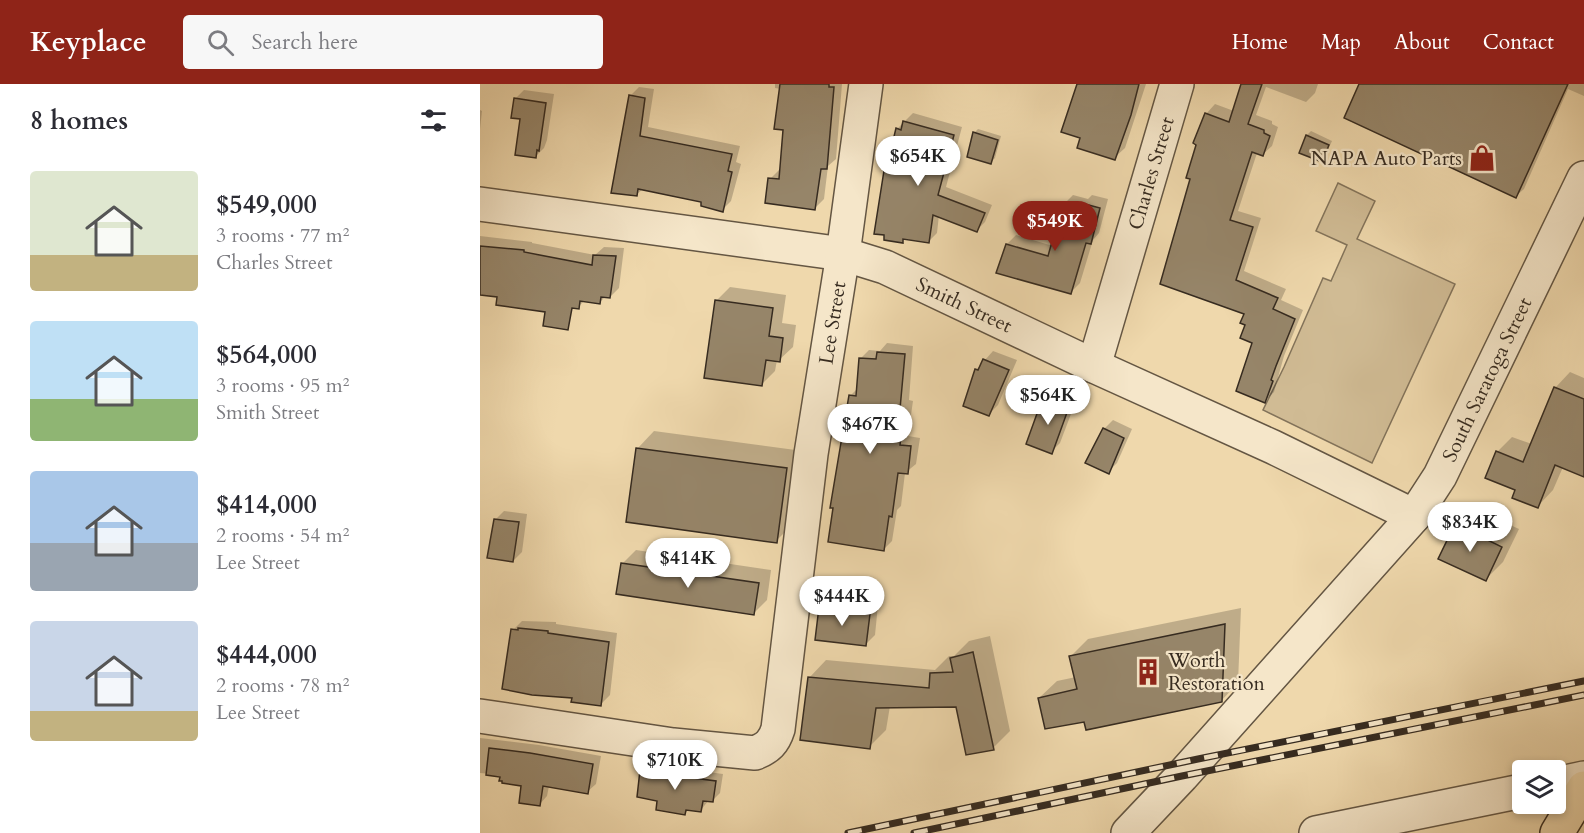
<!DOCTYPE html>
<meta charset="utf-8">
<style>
body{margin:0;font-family:Cardo,serif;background:#f7f7f7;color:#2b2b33;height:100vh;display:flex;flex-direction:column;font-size:22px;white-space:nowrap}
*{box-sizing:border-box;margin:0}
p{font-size:20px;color:#7c7c81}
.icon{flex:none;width:33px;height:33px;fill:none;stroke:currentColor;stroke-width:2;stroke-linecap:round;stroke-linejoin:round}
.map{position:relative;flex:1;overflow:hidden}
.side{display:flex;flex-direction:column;background:#fff;width:480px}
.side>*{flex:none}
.buttons{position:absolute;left:1032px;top:676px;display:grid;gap:12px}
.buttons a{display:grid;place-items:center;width:54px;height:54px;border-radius:6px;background:#fff;box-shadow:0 3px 9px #0003;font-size:30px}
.price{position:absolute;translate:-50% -51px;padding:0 14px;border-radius:21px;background:#fff;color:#222;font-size:20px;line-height:39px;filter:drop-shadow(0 2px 3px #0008)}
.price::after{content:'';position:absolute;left:50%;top:36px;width:18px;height:14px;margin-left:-9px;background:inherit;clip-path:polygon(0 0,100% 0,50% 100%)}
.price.selected{background:#8f2418;color:#fff}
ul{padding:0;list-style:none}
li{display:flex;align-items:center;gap:18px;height:150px;padding:0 30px}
li span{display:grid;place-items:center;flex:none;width:168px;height:120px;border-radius:6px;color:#555}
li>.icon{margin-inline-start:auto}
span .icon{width:72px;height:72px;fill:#fffc;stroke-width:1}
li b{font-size:26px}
h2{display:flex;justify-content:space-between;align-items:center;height:72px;padding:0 30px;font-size:26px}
header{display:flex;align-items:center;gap:36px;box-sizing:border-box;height:84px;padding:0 30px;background:#8f2418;color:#fff}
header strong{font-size:28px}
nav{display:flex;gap:33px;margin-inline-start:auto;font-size:21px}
.search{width:420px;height:54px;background:#f7f7f7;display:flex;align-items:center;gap:15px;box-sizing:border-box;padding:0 21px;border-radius:6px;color:#7c7c81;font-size:22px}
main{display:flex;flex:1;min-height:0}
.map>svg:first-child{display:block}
.green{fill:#d0bb94;stroke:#83735a;stroke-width:1.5}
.shadow{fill:#0003}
.building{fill:#968569;stroke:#362b20;stroke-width:1.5}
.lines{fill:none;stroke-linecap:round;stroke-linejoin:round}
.minor-casing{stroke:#645643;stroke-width:36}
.major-casing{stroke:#362b20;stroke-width:36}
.minor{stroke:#f5e6c9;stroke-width:33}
.major{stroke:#efd8ac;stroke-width:33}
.rail-casing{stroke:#362b20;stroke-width:7}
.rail{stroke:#f5e6c9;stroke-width:4.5;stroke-dasharray:14;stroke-linecap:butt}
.labels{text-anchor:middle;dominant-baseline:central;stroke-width:4.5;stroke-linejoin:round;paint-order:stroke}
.poi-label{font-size:20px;fill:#362b20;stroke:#f5e6c9;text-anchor:end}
.street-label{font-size:20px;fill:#362b20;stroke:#f5e6c9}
</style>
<header>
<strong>Keyplace</strong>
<div class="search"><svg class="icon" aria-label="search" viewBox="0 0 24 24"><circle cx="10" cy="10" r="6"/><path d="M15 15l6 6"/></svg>Search here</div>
<nav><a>Home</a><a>Map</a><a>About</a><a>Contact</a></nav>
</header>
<main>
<section class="side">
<h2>8 homes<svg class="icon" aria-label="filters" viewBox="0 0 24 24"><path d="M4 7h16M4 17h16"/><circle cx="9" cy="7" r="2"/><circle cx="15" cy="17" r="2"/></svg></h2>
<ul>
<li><span style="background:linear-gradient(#dfe7d0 70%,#c2b280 0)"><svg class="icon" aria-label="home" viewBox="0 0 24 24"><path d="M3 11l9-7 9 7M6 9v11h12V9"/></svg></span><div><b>$549,000</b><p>3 rooms · 77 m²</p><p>Charles Street</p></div></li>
<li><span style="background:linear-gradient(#bfe0f5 65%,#8fb573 0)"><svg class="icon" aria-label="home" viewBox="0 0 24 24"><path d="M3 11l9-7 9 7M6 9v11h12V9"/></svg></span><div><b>$564,000</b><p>3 rooms · 95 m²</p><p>Smith Street</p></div></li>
<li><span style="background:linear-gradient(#a9c7e8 60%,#9aa5b1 0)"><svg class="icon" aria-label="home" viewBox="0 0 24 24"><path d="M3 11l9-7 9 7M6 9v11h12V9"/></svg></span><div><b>$414,000</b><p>2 rooms · 54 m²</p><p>Lee Street</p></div></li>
<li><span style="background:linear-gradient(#c9d6e8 75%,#c2b280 0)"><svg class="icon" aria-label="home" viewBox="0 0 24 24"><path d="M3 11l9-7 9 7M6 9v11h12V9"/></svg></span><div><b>$444,000</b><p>2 rooms · 78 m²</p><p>Lee Street</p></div></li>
</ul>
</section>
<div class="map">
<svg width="1104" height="749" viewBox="0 0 1104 749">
<rect width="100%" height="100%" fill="#efd8ac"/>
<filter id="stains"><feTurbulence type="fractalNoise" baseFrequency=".00333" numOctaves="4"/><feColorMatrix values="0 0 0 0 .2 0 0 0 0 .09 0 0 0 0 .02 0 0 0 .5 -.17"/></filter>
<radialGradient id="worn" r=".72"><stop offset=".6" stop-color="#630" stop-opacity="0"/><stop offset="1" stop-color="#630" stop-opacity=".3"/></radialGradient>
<path class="green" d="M858 99 895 117 877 155 975 200 892 379 783 326 804 283 843 194 851 197 867 161 836 147Z"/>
<g class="shadow">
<path d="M295 0H362L356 75 348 82 344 115 335 124 290 95 299 86H302L305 44 301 5 295 4Z"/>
<path d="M596 0H666L645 64 634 74 602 53 598 1Z"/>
<path d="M763 0H838L835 9 826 18 786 3 776 31 792 37V40L798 43 792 62 782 71 777 69 758 127 781 134 764 187 806 205 801 216 823 226 804 272 794 308 785 317 774 258 767 240 766 229 712 94 726 30 735 20 754 27Z"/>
<path d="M881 0H1104V12L1088 5 1044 105 1036 112Z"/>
<path d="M159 3 174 5 168 43 260 62 256 78 261 80 251 117 242 126 223 116 163 105 156 111 150 12Z"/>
<path d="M44 6 74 10 67 56 64 64 55 73 35 15Z"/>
<path d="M0 26 2 27 0 45Z"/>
<path d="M433 29 482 43 466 103 512 121 505 138 497 146 459 131 457 149 448 158 425 154 422 157 407 74 411 71 417 45Z"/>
<path d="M498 45 521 52 515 74 511 78 494 49Z"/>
<path d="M831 47 852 57 845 72 841 77 827 51Z"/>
<path d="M593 111 608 115 612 111 628 115 619 149 613 156 600 199 591 208 527 160 536 151 573 162 584 120Z"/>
<path d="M0 152 52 158V159L115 171 124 163 144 164 139 204 130 213 126 212 120 218 105 216 98 223 0 207Z"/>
<path d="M250 203 306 211 302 239 316 241 313 263 299 276H297L295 287 282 300 236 217Z"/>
<path d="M407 259 433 262 429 316 433 317 428 352 440 354 436 380 425 389 421 422 417 426 412 457 403 466 370 312 378 304 380 275 389 266 400 267Z"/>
<path d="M513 267 537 276 518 321 509 330 485 321 497 285Z"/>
<path d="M1090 288 1104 294V391L1083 383 1073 406 1058 422 1037 405 1017 368 1032 353 1052 360 1075 304Z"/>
<path d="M574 305 597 314 580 359 571 368 565 314Z"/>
<path d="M633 336 652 345 637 379 628 388 624 345Z"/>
<path d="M174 347 323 367 313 440 296 457 157 365Z"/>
<path d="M993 424 1039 445 1023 478 1006 495 976 441Z"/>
<path d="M24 427 47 430 42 468 33 477 15 436Z"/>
<path d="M156 466 291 486 287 516 274 529 142 480Z"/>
<path d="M349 515 398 521 395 551 386 560 340 524Z"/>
<path d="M761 524 758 599 741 617 559 614 577 597 596 593 591 572 608 555Z"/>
<path d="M42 537 76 538V540L137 549 130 611 121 620 93 612 33 546Z"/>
<path d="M510 552 530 647 513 664 477 621 410 622 406 646 389 663 329 594 346 576 455 586 469 572H474L489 557Z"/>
<path d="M0 654 59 661 121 672 116 700 107 708 69 702 67 712 59 721 43 701 21 691 0 689Z"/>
<path d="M196 677 214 680 213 686 243 690 240 709 232 717 229 716 220 727 209 725 204 730 179 715 158 712 161 686 169 678 190 682Z"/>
</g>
<g class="building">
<path d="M300 0H349V3H354L347 85H341L335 126 285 119 288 94 299 95 303 46 294 45Z"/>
<path d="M597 0H659L651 31 635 76 597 64 600 54 581 48Z"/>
<path d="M761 0H782L768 40 784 46V49L790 52 783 72 772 68 750 136 773 143 756 196 798 214 793 225 815 235 796 282 791 296 793 297 785 319 756 307 772 259 760 254 765 241 760 239 764 230 680 200 710 95 706 94 716 61 713 59 725 29 749 38Z"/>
<path d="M879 0H1088L1036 114 864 34Z"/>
<path d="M149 11 165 14 160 52 252 70 248 87 252 88 243 128 221 122V118L158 105 157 112 131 109Z"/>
<path d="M34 14 66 19 59 67 57 66 56 74 35 71 40 35 31 34Z"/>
<path d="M423 37 474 51 458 111 505 129 497 148 453 131 449 159 423 155V159L404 156V151L394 150 406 74H409L416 44 421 46Z"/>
<path d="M493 48 518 56 511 80 487 73Z"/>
<path d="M826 51 849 61 842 78 819 69Z"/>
<path d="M583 119 600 123 601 119 620 124 611 160 606 159 591 210 516 189 526 160 568 172Z"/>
<path d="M0 162 44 166V168L112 181 113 171 136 172 130 214 121 213 120 220 100 217 99 225 92 224 88 246 63 242 65 228 16 221 17 213 0 211Z"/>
<path d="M235 216 293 224 289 252 303 254 300 278 286 276 282 302 224 294Z"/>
<path d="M397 268 425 270 420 325 424 326 420 361 431 362 428 390 418 389 412 433 409 432 404 467 348 458 353 424H350L369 311 376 312 379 274 396 275Z"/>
<path d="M503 275 529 286 509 332 483 322 495 285 498 286Z"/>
<path d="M1074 303 1104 315V393L1075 381 1058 424 1032 414 1035 406 1005 394 1016 367 1043 378Z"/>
<path d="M563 313 589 323 572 370 546 360Z"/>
<path d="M623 344 644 354 629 390 605 379Z"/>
<path d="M156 364 307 384 297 459 146 438Z"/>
<path d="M14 435 39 438 33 478 7 474Z"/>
<path d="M975 440 1022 463 1006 497 958 475Z"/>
<path d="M141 479 279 499 274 531 136 510Z"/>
<path d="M339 523 390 530 386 562 335 556Z"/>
<path d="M745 540 742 618 606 646 604 638 565 645 558 614 597 605 589 572Z"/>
<path d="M38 544 68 547V549L129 558 121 622 91 618 92 614 52 611 22 605 31 545 38 546Z"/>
<path d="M493 568 514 666 486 671 476 623 396 624 390 665 320 656 328 593 449 604 450 589 473 588 470 574Z"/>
<path d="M9 664 50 669 113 680 108 710 63 702 60 722 39 719 41 702 22 699V697H19L20 693 6 691Z"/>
<path d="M186 684 207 687 206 693 236 697 233 718 223 717 221 728 206 726 205 731 176 726 177 717 157 713 160 686 185 690Z"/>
</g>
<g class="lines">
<defs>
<g id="minor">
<path id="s1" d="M0 120 363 170 405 183 614 282 793 363 934 432"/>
<path id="s2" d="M614 282 697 0"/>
<path id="s3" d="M0 632 193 661 275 669C288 664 294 658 298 645L331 370 363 170 386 0"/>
<path d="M1076 700 1104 694"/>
<path id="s4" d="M648 749 702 692 934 432 960 392 1104 94"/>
<path d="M836 749 1042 707"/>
</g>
<path id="major" d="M1077 749 1104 704"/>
</defs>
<use href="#minor" class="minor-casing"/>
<use href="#major" class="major-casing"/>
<use href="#minor" class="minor"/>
<use href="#major" class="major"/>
<defs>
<g id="rail">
<path d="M368 749 718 675 1104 597"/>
<path d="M434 749 702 692 1104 611"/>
</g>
</defs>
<use href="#rail" class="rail-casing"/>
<use href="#rail" class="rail"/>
</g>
<defs>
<symbol id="shop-bare" viewBox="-9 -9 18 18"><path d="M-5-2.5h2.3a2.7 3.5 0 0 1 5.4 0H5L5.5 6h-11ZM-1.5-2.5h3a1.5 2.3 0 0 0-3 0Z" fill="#8f2418" stroke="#f5e6c9" stroke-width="2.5" paint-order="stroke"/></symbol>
<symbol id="building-bare" viewBox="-9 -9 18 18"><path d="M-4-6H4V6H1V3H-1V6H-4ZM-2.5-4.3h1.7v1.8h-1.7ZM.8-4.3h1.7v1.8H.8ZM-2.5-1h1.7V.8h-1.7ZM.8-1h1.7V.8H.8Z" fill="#8f2418" stroke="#f5e6c9" stroke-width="2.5" paint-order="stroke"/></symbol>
</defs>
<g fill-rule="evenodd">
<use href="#shop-bare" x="983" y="55" width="38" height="38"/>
<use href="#building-bare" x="649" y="569" width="38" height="38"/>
</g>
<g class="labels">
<g class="poi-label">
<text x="982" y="74">NAPA Auto Parts</text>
<text x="688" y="576" text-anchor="start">Worth<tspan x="688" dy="23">Restoration</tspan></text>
</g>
<g class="street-label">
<text stroke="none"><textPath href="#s2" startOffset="201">Charles Street</textPath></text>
<text stroke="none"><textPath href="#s1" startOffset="498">Smith Street</textPath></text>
<text stroke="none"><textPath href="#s3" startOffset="722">Lee Street</textPath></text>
<text stroke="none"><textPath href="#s4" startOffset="582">South Saratoga Street</textPath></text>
</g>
</g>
<rect width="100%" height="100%" filter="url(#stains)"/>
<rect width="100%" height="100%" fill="url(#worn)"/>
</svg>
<div class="buttons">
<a><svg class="icon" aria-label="layers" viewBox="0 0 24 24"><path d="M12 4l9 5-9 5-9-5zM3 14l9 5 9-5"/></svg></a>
</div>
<b class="price" style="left:438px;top:103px">$654K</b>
<b class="price selected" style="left:575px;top:168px">$549K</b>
<b class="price" style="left:568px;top:342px">$564K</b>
<b class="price" style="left:390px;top:371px">$467K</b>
<b class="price" style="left:990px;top:469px">$834K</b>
<b class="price" style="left:208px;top:505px">$414K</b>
<b class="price" style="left:362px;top:543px">$444K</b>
<b class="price" style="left:195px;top:707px">$710K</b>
</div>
</main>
